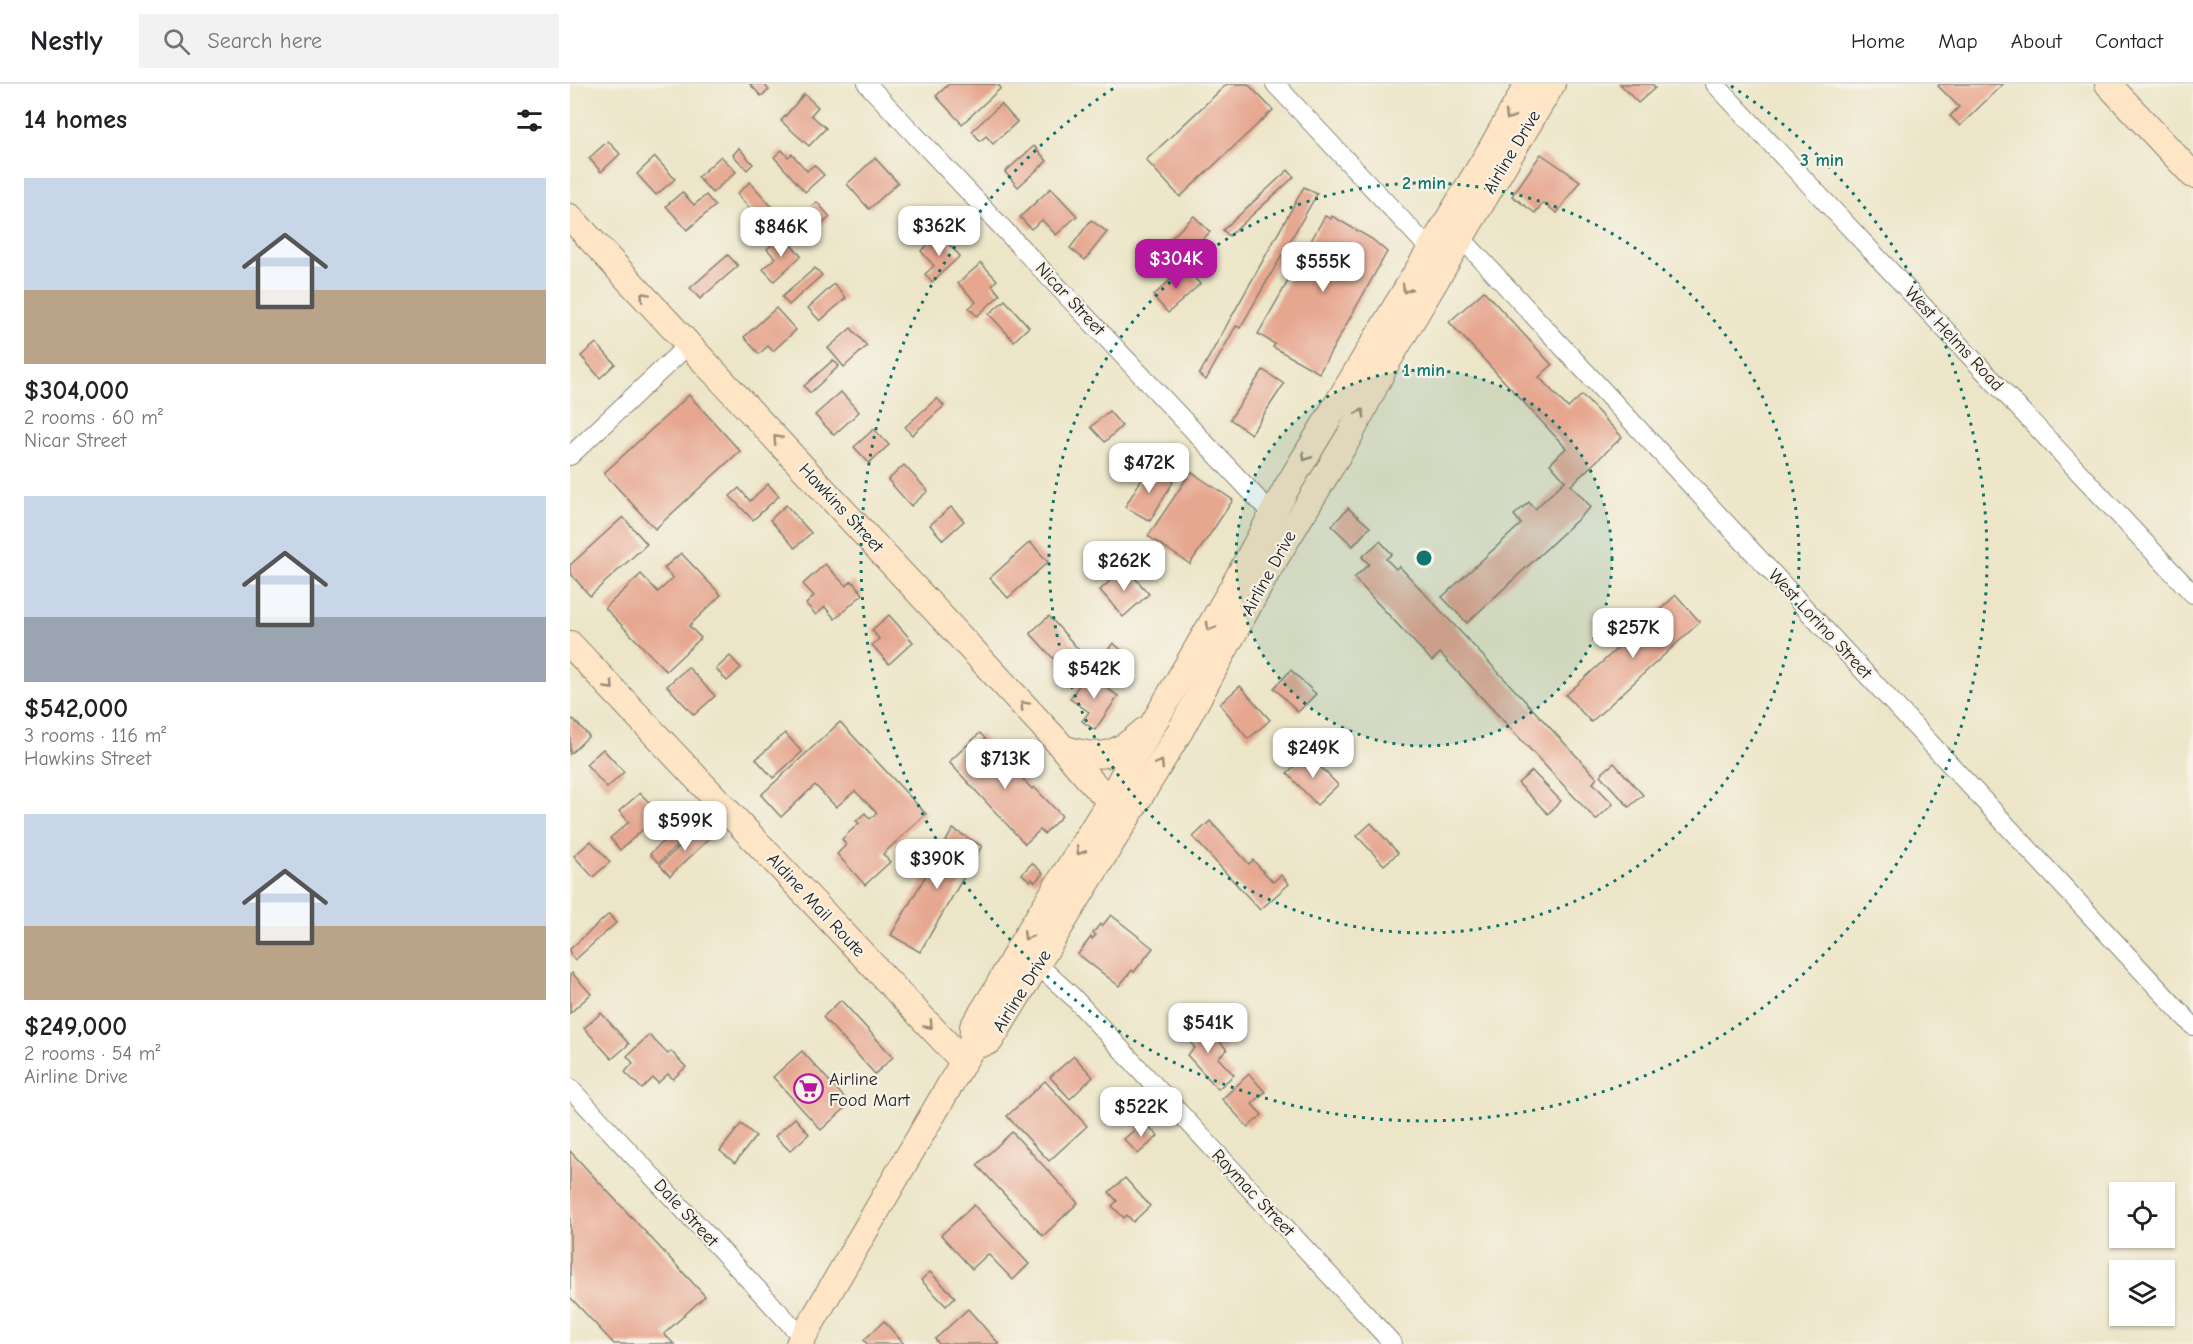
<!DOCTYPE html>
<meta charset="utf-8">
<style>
body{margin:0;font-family:"Comic Neue",sans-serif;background:#f2f2f2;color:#202124;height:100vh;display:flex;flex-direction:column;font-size:22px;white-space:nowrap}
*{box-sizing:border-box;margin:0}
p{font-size:20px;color:#757577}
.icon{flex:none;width:33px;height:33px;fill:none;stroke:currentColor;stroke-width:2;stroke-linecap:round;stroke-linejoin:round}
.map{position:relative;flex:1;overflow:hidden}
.panel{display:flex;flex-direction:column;background:#fff;width:570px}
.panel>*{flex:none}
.controls{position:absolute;left:1539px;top:1098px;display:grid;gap:12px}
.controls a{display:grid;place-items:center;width:66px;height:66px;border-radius:0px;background:#fff;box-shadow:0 2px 4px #0004;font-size:30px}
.price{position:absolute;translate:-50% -51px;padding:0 14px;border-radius:12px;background:#fff;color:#222;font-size:20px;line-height:39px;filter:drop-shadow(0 2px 3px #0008)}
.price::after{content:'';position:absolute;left:50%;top:36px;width:18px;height:14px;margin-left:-9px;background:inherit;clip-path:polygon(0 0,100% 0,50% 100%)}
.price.selected{background:#b5179e;color:#fff}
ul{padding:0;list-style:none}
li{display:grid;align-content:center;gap:12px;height:318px;padding:0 24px}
li span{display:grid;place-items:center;height:186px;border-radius:0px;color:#555}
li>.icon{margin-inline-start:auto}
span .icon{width:108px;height:108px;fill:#fffc;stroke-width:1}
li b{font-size:26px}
h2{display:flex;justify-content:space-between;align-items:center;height:72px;padding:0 24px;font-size:26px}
header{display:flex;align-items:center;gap:36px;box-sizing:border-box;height:84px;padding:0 30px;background:#fff;border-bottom:2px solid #e0e0e0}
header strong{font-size:28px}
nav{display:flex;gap:33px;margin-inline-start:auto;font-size:21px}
.search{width:420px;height:54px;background:#f2f2f2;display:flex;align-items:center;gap:15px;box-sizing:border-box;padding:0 21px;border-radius:0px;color:#757577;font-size:22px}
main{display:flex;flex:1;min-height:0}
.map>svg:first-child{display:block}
.building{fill:#e6a68f}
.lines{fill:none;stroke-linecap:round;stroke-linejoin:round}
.street-casing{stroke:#848072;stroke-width:20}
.secondary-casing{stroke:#848072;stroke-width:28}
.street{stroke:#fff;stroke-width:18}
.secondary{stroke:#fee5c5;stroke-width:26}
.oneway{stroke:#988b79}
.ring{fill:none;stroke:#0f766e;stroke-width:3;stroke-dasharray:3 6}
.labels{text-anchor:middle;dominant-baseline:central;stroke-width:4.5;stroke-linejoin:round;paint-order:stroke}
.street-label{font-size:18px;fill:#1c1c1c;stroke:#f7f3e8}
.poi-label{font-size:18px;fill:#1c1c1c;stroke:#f7f3e8;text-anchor:start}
.centre{fill:#0f766e;stroke:#f7f3e8;stroke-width:3}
.ring-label{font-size:18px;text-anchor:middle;font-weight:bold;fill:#0f766e;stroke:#f7f3e8;stroke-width:4.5;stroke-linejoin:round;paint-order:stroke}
</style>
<header>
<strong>Nestly</strong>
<div class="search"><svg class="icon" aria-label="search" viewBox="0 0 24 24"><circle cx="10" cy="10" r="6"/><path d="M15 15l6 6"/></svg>Search here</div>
<nav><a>Home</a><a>Map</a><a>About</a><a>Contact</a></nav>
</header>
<main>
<section class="panel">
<h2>14 homes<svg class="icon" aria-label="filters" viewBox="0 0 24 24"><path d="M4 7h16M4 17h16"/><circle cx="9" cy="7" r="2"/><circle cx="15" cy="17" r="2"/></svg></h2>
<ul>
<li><span style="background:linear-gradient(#c9d6e8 60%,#b9a48a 0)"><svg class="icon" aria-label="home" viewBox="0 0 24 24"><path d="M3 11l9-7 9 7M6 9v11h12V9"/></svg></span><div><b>$304,000</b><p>2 rooms · 60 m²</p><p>Nicar Street</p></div></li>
<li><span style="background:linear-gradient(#c9d6e8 65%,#9aa5b1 0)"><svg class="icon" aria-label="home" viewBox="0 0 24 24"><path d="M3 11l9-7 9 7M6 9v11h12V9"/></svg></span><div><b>$542,000</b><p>3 rooms · 116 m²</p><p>Hawkins Street</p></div></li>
<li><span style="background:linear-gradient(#c9d6e8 60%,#b9a48a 0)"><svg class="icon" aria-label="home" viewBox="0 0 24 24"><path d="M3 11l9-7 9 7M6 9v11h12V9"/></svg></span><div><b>$249,000</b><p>2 rooms · 54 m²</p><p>Airline Drive</p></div></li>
</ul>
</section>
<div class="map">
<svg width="1623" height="1260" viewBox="0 0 1623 1260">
<rect width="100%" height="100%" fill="#f7f3e8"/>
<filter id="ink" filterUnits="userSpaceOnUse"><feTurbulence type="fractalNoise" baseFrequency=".0167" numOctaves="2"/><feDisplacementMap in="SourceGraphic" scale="12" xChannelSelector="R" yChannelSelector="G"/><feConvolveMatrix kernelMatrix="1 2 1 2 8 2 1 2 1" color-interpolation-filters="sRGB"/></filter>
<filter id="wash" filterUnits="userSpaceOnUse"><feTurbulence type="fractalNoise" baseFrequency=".008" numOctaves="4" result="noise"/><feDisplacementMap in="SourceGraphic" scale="24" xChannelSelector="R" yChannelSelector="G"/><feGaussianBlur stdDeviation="1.35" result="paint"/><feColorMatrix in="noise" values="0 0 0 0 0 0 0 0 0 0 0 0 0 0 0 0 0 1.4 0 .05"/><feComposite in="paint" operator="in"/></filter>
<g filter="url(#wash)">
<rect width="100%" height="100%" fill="#ece5c7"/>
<g id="blocks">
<g class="building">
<path d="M180 0H194L199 6 191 12Z"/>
<path d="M379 0H427L431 4 392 40 366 12Z"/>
<path d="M657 0H678L703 26 610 113 576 76Z"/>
<path d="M1050 0H1082L1085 4 1068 19Z"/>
<path d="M1370 0H1433L1390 42 1380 32 1389 23 1368 2Z"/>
<path d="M234 10 248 23 241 31 256 44 239 62 211 37Z"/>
<path d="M431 20 447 38 423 60 416 52 410 57 402 47Z"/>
<path d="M38 57 50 70 31 88 19 74Z"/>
<path d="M464 62 477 77 448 103 435 88Z"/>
<path d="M169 64 183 80 177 86 163 71Z"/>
<path d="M212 66 218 73 222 70 237 87 244 81 254 91 235 108 204 73Z"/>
<path d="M971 70 1010 97 987 129 973 119 965 129 942 112Z"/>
<path d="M151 72 166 88 142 109 128 93Z"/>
<path d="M85 73 105 95 86 111 67 90Z"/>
<path d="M305 74 328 99 299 125 277 100Z"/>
<path d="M718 86 724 93 659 152 653 146Z"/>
<path d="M180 98 204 125 191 137 167 110Z"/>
<path d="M734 103 747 110 670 244 666 242 636 296 629 291Z"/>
<path d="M481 104 507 132 486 151 472 136 461 145 450 133Z"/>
<path d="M112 108 124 121 136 111 145 122 117 146 96 122Z"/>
<path d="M247 118 260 133 247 145 233 130Z"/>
<path d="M624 132 640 148 609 178 593 162Z"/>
<path d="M755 132 761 135 762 132 802 155 817 168 749 289 703 263 705 260 688 250Z"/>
<path d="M521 136 537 148 515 176 500 164Z"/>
<path d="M369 150 390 172 362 198 355 190 364 182 351 167Z"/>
<path d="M212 151 231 172 204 197 193 185 205 174 197 165Z"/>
<path d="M158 171 168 182 130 215 120 204Z"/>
<path d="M411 179 427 196 422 201 430 211 407 232 399 224 406 218 388 199Z"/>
<path d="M614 183 630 200 598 229 583 212Z"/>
<path d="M245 184 252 191 219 221 212 213Z"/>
<path d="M264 200 276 214 250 237 238 224Z"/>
<path d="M914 207 982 281 969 293 998 324 1012 311 1052 353 1001 401 1021 423 897 539 872 513 951 440 944 431 959 418 965 425 995 397 980 380 996 364 879 238Z"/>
<path d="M435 216 459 243 444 257 419 230Z"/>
<path d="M206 224 226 246 203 267 198 262 189 270 174 253Z"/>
<path d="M281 244 297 262 274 283 258 264Z"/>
<path d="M26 259 45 280 30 294 11 272Z"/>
<path d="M263 276 269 282 240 309 234 302Z"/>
<path d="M693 286 714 300 681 350 660 335Z"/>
<path d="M271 308 289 328 264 351 245 331Z"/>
<path d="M119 311 170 367 85 445 34 389Z"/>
<path d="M367 314 374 322 342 351 335 343Z"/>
<path d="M539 327 552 342 535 358 521 343Z"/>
<path d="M304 345 319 361 299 379 284 363Z"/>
<path d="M334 381 358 407 341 422 318 396Z"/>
<path d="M578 384 603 398 580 437 555 423Z"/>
<path d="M621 388 663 416 620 480 578 452Z"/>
<path d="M198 400 209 412 183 436 160 412 169 404 180 417Z"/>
<path d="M216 421 241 449 225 464 200 436Z"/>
<path d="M381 423 394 437 373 456 360 441Z"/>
<path d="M778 424 800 443 783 462 762 442Z"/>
<path d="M53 433 77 460 20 512 0 489V481Z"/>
<path d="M810 457 822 470 816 475 826 485 829 482 1027 694 1023 699 1043 720 1026 736 870 569 862 577 784 494 799 480 792 473Z"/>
<path d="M460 458 478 478 438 514 420 494Z"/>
<path d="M111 469 151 511 119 542 131 554 96 587 35 524 71 490 88 508 103 494 94 484Z"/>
<path d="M255 480 276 502 282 497 293 510 265 535 255 523 246 531 236 520 244 512 233 500Z"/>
<path d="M555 483 579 510 553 533 530 506Z"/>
<path d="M1106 511 1130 538 1021 638 996 611Z"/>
<path d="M319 531 343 558 319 580 302 561 309 555 302 546Z"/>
<path d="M479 532 509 566 491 583 460 549Z"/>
<path d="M543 559 560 573 538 602 521 588Z"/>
<path d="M160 572 171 584 157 597 146 585Z"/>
<path d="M118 583 145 612 124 631 97 602Z"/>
<path d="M721 586 746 610 728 628 704 604Z"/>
<path d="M516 590 548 612 525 646 512 637 519 628 500 615Z"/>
<path d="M670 602 700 636 678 655 650 620Z"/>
<path d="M3 635 19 652 0 670V638Z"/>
<path d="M270 638 356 730 313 770 320 778 295 801 267 770 276 761 272 755 289 739 286 737 295 729 300 735 307 729 285 707 266 723 245 701 211 733 191 711Z"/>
<path d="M215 649 232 668 203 694 186 675Z"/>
<path d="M410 649 462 705 464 703 492 732 474 750 470 746 455 760 379 678Z"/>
<path d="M33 665 54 688 37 704 16 680Z"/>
<path d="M738 670 768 701 747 721 717 689Z"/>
<path d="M1044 679 1073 711 1059 723 1030 691Z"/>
<path d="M962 687 991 717 978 730 948 699Z"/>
<path d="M70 709 90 730 50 766 40 754 59 738 49 727Z"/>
<path d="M119 732 128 741 89 779 80 770Z"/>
<path d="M640 737 679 780 683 776 703 798 711 791 719 800 690 826 623 753Z"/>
<path d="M801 739 828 769 814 781 787 752Z"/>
<path d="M130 743 140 754 100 792 90 781Z"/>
<path d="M383 745 412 762 350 868 321 851Z"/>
<path d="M21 757 40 778 23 793 4 772Z"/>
<path d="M462 779 473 789 465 798 462 795 460 797 452 790Z"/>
<path d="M39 830 46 839 5 876 0 871V865Z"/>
<path d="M541 831 583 864 564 888 562 886 549 902 508 870 521 853 522 855 526 851 523 849 530 840 532 842Z"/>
<path d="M2 889 21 910 0 929V891Z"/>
<path d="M271 916 323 973 305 990 253 933Z"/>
<path d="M31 929 59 960 42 975 14 944Z"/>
<path d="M631 936 657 966 648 974 664 991 648 1005 617 971 625 964 614 951Z"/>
<path d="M79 951 98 970 101 967 116 983 103 995 98 990 88 999 83 994 72 1005 55 988 63 979 57 972Z"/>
<path d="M232 967 280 1020 251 1046 203 993Z"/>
<path d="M504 972 523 993 500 1015 480 993Z"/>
<path d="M679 990 695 1008 682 1020 692 1031 678 1043 652 1015Z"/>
<path d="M475 997 517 1042 479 1077 437 1032Z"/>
<path d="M225 1034 239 1050 220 1067 205 1052Z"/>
<path d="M574 1038 588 1052 568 1070 554 1055Z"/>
<path d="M171 1040 186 1052 165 1079 150 1067Z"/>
<path d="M442 1048 508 1119 473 1152 407 1081Z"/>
<path d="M0 1067 135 1212 94 1250 104 1260H44L0 1213Z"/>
<path d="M555 1094 580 1122 563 1138 557 1131 554 1134 542 1122 547 1117 539 1108Z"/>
<path d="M404 1121 459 1180 443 1196 418 1170 402 1185 371 1151Z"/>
<path d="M360 1188 385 1213 376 1222 351 1196Z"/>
<path d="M398 1225 429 1260H369L365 1255Z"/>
<path d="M314 1237 334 1260H297L294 1256Z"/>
</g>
</g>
</g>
<g filter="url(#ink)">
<use href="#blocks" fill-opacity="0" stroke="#848072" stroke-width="1.5"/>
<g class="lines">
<defs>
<g id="street">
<path d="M297 0 702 430"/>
<path d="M705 0 867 173"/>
<path d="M1145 0 1623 510"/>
<path d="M883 145 1623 942"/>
<path d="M0 372 119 260"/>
<path d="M468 881 503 913 823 1260"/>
<path d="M0 1004 233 1254"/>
</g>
<g id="secondary">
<path d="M1538 0 1623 91"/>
<path d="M0 133 486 656C507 681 527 708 554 727"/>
<path d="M0 560 393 977"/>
<path d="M493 664C531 677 546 672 574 647"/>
<path d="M402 963 420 957 610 647 697 488 780 351 816 280 982 0"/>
<path d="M229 1260 402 963 403 943 425 908 452 859 540 717 551 695 664 501 717 403 921 65 958 0"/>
</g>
</defs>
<use href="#street" class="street-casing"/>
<use href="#secondary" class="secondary-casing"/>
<use href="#street" class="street"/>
<use href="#secondary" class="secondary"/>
</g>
<defs><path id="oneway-chevron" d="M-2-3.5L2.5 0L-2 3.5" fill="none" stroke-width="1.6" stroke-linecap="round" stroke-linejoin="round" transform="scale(1.5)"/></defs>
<g class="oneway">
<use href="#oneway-chevron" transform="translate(939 32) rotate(120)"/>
<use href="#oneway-chevron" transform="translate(836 205) rotate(121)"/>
<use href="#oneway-chevron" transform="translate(74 212) rotate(-133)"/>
<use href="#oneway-chevron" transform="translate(791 329) rotate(-64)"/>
<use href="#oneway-chevron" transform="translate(207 355) rotate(-133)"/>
<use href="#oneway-chevron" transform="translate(736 373) rotate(121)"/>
<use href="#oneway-chevron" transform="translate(640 543) rotate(120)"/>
<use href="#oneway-chevron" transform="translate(40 602) rotate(47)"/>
<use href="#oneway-chevron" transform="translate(454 621) rotate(-133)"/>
<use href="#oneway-chevron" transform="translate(590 680) rotate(-58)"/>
<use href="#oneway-chevron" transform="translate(510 767) rotate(122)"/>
<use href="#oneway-chevron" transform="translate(457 852) rotate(122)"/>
<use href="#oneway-chevron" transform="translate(359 941) rotate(47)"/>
</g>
</g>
<circle cx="854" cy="474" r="188" fill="#0f766e" fill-opacity=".12"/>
<g class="ring">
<circle cx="854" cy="474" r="188"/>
<circle cx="854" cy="474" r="375"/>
<path d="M1161 2A563 563 0 1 1 547 2"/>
</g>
<defs>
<symbol id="supermarket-ring" viewBox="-11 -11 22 22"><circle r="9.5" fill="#f7f3e8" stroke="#b5179e" stroke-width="1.5"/><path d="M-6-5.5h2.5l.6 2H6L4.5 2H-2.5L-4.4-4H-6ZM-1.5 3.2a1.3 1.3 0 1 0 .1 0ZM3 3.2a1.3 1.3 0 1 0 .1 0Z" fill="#b5179e"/></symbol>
</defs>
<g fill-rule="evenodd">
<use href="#supermarket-ring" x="222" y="988" width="33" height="33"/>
</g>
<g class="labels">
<g class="street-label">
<text transform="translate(942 68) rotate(-59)">Airline Drive</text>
<text transform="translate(500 215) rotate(47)">Nicar Street</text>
<text transform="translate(1384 255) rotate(47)">West Helms Road</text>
<text transform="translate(271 424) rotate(47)">Hawkins Street</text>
<text transform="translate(699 489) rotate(-61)">Airline Drive</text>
<text transform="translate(1250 540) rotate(47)">West Lorino Street</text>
<text transform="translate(246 821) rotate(47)">Aldine Mail Route</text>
<text transform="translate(452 907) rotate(-58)">Airline Drive</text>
<text transform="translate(683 1109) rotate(47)">Raymac Street</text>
<text transform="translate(116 1129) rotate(47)">Dale Street</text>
</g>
<g class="poi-label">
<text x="259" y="995">Airline<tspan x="259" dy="21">Food Mart</tspan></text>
</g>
</g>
<circle cx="854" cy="474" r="9" class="centre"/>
<g class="ring-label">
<text x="1252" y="82">3 min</text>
<text x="854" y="105">2 min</text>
<text x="854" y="292">1 min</text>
</g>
</svg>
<div class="controls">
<a><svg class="icon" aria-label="locate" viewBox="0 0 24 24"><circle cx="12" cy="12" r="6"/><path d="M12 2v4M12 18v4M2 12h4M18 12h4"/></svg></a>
<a><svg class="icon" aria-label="layers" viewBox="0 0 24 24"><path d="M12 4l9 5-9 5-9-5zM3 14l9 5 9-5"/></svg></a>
</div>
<b class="price" style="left:369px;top:173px">$362K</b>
<b class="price" style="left:211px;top:174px">$846K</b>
<b class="price selected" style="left:606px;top:206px">$304K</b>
<b class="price" style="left:753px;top:209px">$555K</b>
<b class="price" style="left:579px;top:410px">$472K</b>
<b class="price" style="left:554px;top:508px">$262K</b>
<b class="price" style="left:1063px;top:575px">$257K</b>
<b class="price" style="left:524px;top:616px">$542K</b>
<b class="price" style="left:743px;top:695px">$249K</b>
<b class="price" style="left:435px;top:706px">$713K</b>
<b class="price" style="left:115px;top:768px">$599K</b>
<b class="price" style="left:367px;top:806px">$390K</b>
<b class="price" style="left:638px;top:970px">$541K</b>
<b class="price" style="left:571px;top:1054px">$522K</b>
</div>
</main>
